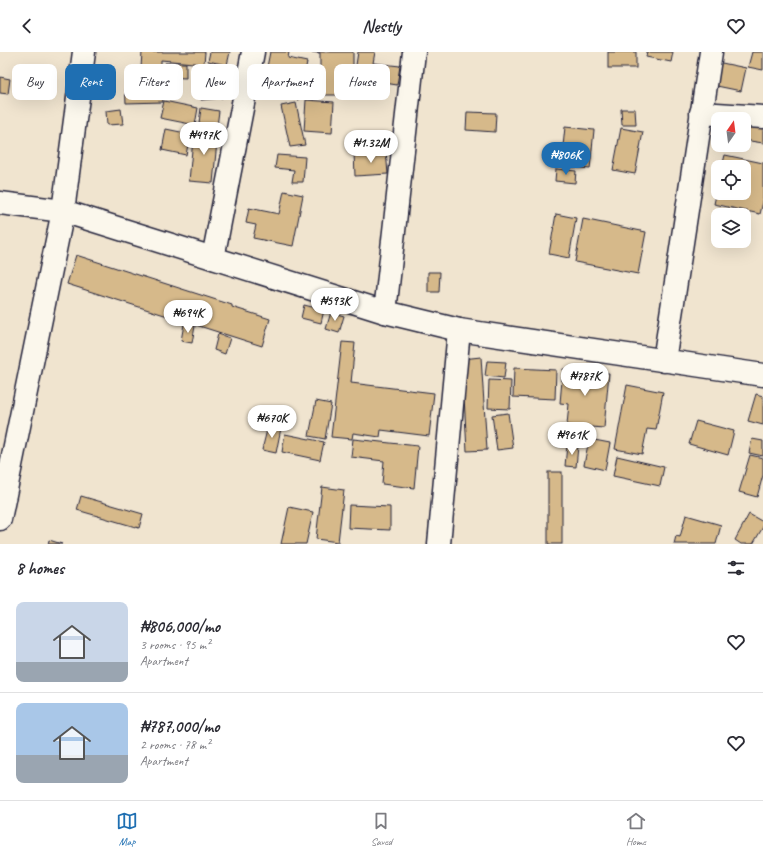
<!DOCTYPE html>
<meta charset="utf-8">
<style>
body{margin:0;font-family:Caveat,sans-serif;background:#f7f7f7;color:#2b2b33;height:100vh;display:flex;flex-direction:column;font-size:15px;white-space:nowrap}
*{box-sizing:border-box;margin:0}
p{font-size:13px;color:#7c7c81}
.icon{flex:none;width:22px;height:22px;fill:none;stroke:currentColor;stroke-width:2;stroke-linecap:round;stroke-linejoin:round}
.map{position:relative;height:492px;overflow:hidden}
.details{display:flex;flex-direction:column;background:#fff;flex:1}
.details>*{flex:none}
.banner{position:absolute;left:12px;top:12px;width:400px;height:36px;display:flex;gap:8px}
.needle{width:26px;rotate:14deg}
.fabs{position:absolute;left:711px;top:60px;display:grid;gap:8px}
.fabs a{display:grid;place-items:center;width:40px;height:40px;border-radius:8px;background:#fff;box-shadow:0 4px 16px #0002;font-size:20px}
.price{position:absolute;translate:-50% -34px;padding:0 9px;border-radius:14px;background:#fff;color:#222;font-size:13px;line-height:26px;filter:drop-shadow(0 1px 2px #0008)}
.price::after{content:'';position:absolute;left:50%;top:24px;width:12px;height:9px;margin-left:-6px;background:inherit;clip-path:polygon(0 0,100% 0,50% 100%)}
.price.active{background:#1f6fb2;color:#fff}
ul{padding:0;list-style:none}
li{display:flex;align-items:center;gap:12px;height:100px;padding:0 16px}
li+li{border-top:1px solid #e1e1e2}
li span{display:grid;place-items:center;flex:none;width:112px;height:80px;border-radius:8px;color:#555}
li>.icon{margin-inline-start:auto}
span .icon{width:48px;height:48px;fill:#fffc;stroke-width:1}
li b{font-size:17px}
h2{display:flex;justify-content:space-between;align-items:center;height:48px;padding:0 16px;font-size:17px}
.pill{padding:0 14px;border-radius:8px;background:#fff;box-shadow:0 4px 16px #0002;font-size:14px;line-height:36px}
.pill.active{background:#1f6fb2;color:#fff}
header{display:flex;justify-content:space-between;align-items:center;height:52px;padding:0 16px;background:#fff;font-size:18px;font-weight:700}
.tabs{display:flex;justify-content:space-around;align-items:center;height:56px;border-top:1px solid #e1e1e2;background:#fff;font-size:11px;color:#7c7c81}
.tabs a{display:grid;justify-items:center;gap:2px}
.tabs .active{color:#1f6fb2}
.map>svg:first-child{display:block}
.building{fill:#d6b98a;stroke:#22223b}
.lines{fill:none;stroke-linecap:round;stroke-linejoin:round}
.minor-casing{stroke:#22223b;stroke-width:25}
.minor{stroke:#fbf7ec;stroke-width:22}
</style>
<header><svg class="icon" aria-label="back" viewBox="0 0 24 24"><path d="M15 5l-7 7 7 7"/></svg>Nestly<svg class="icon" aria-label="heart" viewBox="0 0 24 24"><path d="M12 20l-8-8c-3-5 5-10 8-4 3-6 11-1 8 4z"/></svg></header>
<div class="map">
<svg width="763" height="492" viewBox="0 0 763 492">
<rect width="100%" height="100%" fill="#f0e4cf"/>
<filter id="ink" filterUnits="userSpaceOnUse"><feTurbulence type="fractalNoise" baseFrequency=".025" numOctaves="2"/><feDisplacementMap in="SourceGraphic" scale="8" xChannelSelector="R" yChannelSelector="G"/><feConvolveMatrix kernelMatrix="1 2 1 2 8 2 1 2 1" color-interpolation-filters="sRGB"/></filter>
<g filter="url(#ink)">
<g class="building">
<path d="M142 0H205L204 12 161 8V18L141 16Z"/>
<path d="M210 0H230L227 13 208 9Z"/>
<path d="M270 0H289L288 6 307 10 299 48 262 40Z"/>
<path d="M308 0H353V43H320V1Z"/>
<path d="M358 0H375L373 11 400 14 397 33 354 26Z"/>
<rect x="608" y="0" width="28" height="16"/>
<path d="M647 0H673L671 10 646 5Z"/>
<path d="M752 0H763V18L748 15Z"/>
<path d="M717 10 746 16 741 39 712 33Z"/>
<path d="M165 11H186V26L165 25Z"/>
<path d="M220 24 222 46 201 48 199 27Z"/>
<path d="M0 25 10 27 8 42 0 41Z"/>
<path d="M162 30 163 50 126 51 125 31Z"/>
<path d="M306 48 334 50 332 81 304 79Z"/>
<path d="M164 49 198 56 195 73 160 66Z"/>
<path d="M296 51 305 93 290 95 281 54Z"/>
<path d="M201 56 219 59 217 74 199 71Z"/>
<path d="M121 57 123 72 107 73 106 59Z"/>
<path d="M621 57H635L636 73H622Z"/>
<path d="M467 60 496 61 495 80 466 78Z"/>
<path d="M744 67 763 68V91L744 88Z"/>
<path d="M565 75 594 78 590 117 561 114Z"/>
<path d="M621 76 643 80 635 122 613 118Z"/>
<path d="M166 77 190 82 186 103 162 98Z"/>
<path d="M194 77 218 79 213 131 189 129Z"/>
<path d="M386 99 388 122 355 124 354 101Z"/>
<path d="M277 103 305 105 303 130H292L294 118 275 116Z"/>
<path d="M725 103 763 111V150L760 162 714 152 718 134V141H744V115H722Z"/>
<path d="M556 117 576 119 575 131 555 129Z"/>
<path d="M284 139 303 143 293 194 253 186 256 173 246 171 249 156 279 162Z"/>
<path d="M556 162 576 166 569 206 549 202Z"/>
<path d="M583 167 646 180 638 222 575 210Z"/>
<path d="M76 203 232 253V255L270 267 262 294 67 232Z"/>
<path d="M428 220H440L439 240H428Z"/>
<path d="M304 253 324 258 321 271 301 266Z"/>
<path d="M331 260 344 264 339 281 326 277Z"/>
<path d="M184 272 195 274 192 291 181 289Z"/>
<path d="M218 282 230 286 225 302 214 298Z"/>
<path d="M342 290 355 291 351 331 434 341 429 384 381 378 380 385 353 381 352 387 331 385Z"/>
<path d="M481 305 487 398 467 399 462 307Z"/>
<path d="M487 309 506 310 504 326 485 324Z"/>
<path d="M514 316 556 318 555 347 513 345Z"/>
<path d="M563 317 609 321 604 376 567 373 569 352 560 351Z"/>
<path d="M489 328 511 329 510 357 488 356Z"/>
<path d="M627 333 663 340 656 378 647 377 642 402 615 397Z"/>
<path d="M756 342 763 344V373L748 369Z"/>
<path d="M316 349 331 352 325 387 309 384Z"/>
<path d="M508 361 513 396 497 398 492 363Z"/>
<path d="M696 369 734 379 728 403 689 392Z"/>
<path d="M268 374 281 376 276 401 262 398Z"/>
<path d="M285 382 324 390 320 408 282 400Z"/>
<path d="M353 387 418 394 414 436 382 432 384 409 351 405Z"/>
<path d="M589 387 610 391 605 418 584 413Z"/>
<path d="M752 387 763 389V404L749 401Z"/>
<path d="M567 393 578 394 576 415 565 414Z"/>
<path d="M750 403 763 406V423L757 445 739 440Z"/>
<path d="M617 404 664 415 660 434 613 424Z"/>
<rect x="548" y="420" width="14" height="72"/>
<path d="M322 435 344 438 338 490 316 487Z"/>
<path d="M81 444 143 462 139 476 77 458Z"/>
<path d="M349 453 390 455V478L348 476Z"/>
<path d="M289 455 313 460 306 492H281Z"/>
<path d="M749 462 763 470V475L753 492H741L735 488Z"/>
<path d="M686 463 721 473 716 492H674L676 484 680 485Z"/>
<path d="M49 488 62 492H48Z"/>
</g>
<g class="lines">
<defs>
<g id="minor">
<path d="M701 61 763 65"/>
<path d="M0 151 63 159 385 260 459 278 763 323"/>
<path d="M213 206 253 0"/>
<path d="M385 260 414 0"/>
<path d="M664 309 711 0"/>
<path d="M0 467 63 159 84 0"/>
<path d="M439 492 459 278"/>
</g>
</defs>
<use href="#minor" class="minor-casing"/>
<use href="#minor" class="minor"/>
</g>
</g>
</svg>
<div class="fabs">
<a><svg class="needle" viewBox="-14 -14 28 28"><path d="M0-13l5 13h-10z" fill="#e53935"/><path d="M0 13l5-13h-10z" fill="#7c7c81"/></svg></a>
<a><svg class="icon" aria-label="locate" viewBox="0 0 24 24"><circle cx="12" cy="12" r="6"/><path d="M12 2v4M12 18v4M2 12h4M18 12h4"/></svg></a>
<a><svg class="icon" aria-label="layers" viewBox="0 0 24 24"><path d="M12 4l9 5-9 5-9-5zM3 14l9 5 9-5"/></svg></a>
</div>
<b class="price" style="left:204px;top:104px">₦497K</b>
<b class="price" style="left:371px;top:112px">₦1.32M</b>
<b class="price active" style="left:566px;top:124px">₦806K</b>
<b class="price" style="left:335px;top:270px">₦593K</b>
<b class="price" style="left:188px;top:282px">₦694K</b>
<b class="price" style="left:585px;top:345px">₦787K</b>
<b class="price" style="left:272px;top:387px">₦670K</b>
<b class="price" style="left:572px;top:404px">₦961K</b>
<div class="banner">
<a class="pill">Buy</a>
<a class="pill active">Rent</a>
<a class="pill">Filters</a>
<a class="pill">New</a>
<a class="pill">Apartment</a>
<a class="pill">House</a>
</div>
</div>
<section class="details">
<h2>8 homes<svg class="icon" aria-label="filters" viewBox="0 0 24 24"><path d="M4 7h16M4 17h16"/><circle cx="9" cy="7" r="2"/><circle cx="15" cy="17" r="2"/></svg></h2>
<ul>
<li><span style="background:linear-gradient(#c9d6e8 75%,#9aa5b1 0)"><svg class="icon" aria-label="home" viewBox="0 0 24 24"><path d="M3 11l9-7 9 7M6 9v11h12V9"/></svg></span><div><b>₦806,000/mo</b><p>3 rooms · 95 m²</p><p>Apartment</p></div><svg class="icon" aria-label="heart" viewBox="0 0 24 24"><path d="M12 20l-8-8c-3-5 5-10 8-4 3-6 11-1 8 4z"/></svg></li>
<li><span style="background:linear-gradient(#a9c7e8 65%,#9aa5b1 0)"><svg class="icon" aria-label="home" viewBox="0 0 24 24"><path d="M3 11l9-7 9 7M6 9v11h12V9"/></svg></span><div><b>₦787,000/mo</b><p>2 rooms · 78 m²</p><p>Apartment</p></div><svg class="icon" aria-label="heart" viewBox="0 0 24 24"><path d="M12 20l-8-8c-3-5 5-10 8-4 3-6 11-1 8 4z"/></svg></li>
</ul>
</section>
<nav class="tabs">
<a class="active"><svg class="icon" aria-label="map" viewBox="0 0 24 24"><path d="M3 6l6-2 6 2 6-2v14l-6 2-6-2-6 2zM9 4v14M15 6v14"/></svg>Map</a>
<a><svg class="icon" aria-label="saved" viewBox="0 0 24 24"><path d="M7 4h10v16l-5-4-5 4z"/></svg>Saved</a>
<a><svg class="icon" aria-label="home" viewBox="0 0 24 24"><path d="M3 11l9-7 9 7M6 9v11h12V9"/></svg>Home</a>
</nav>
